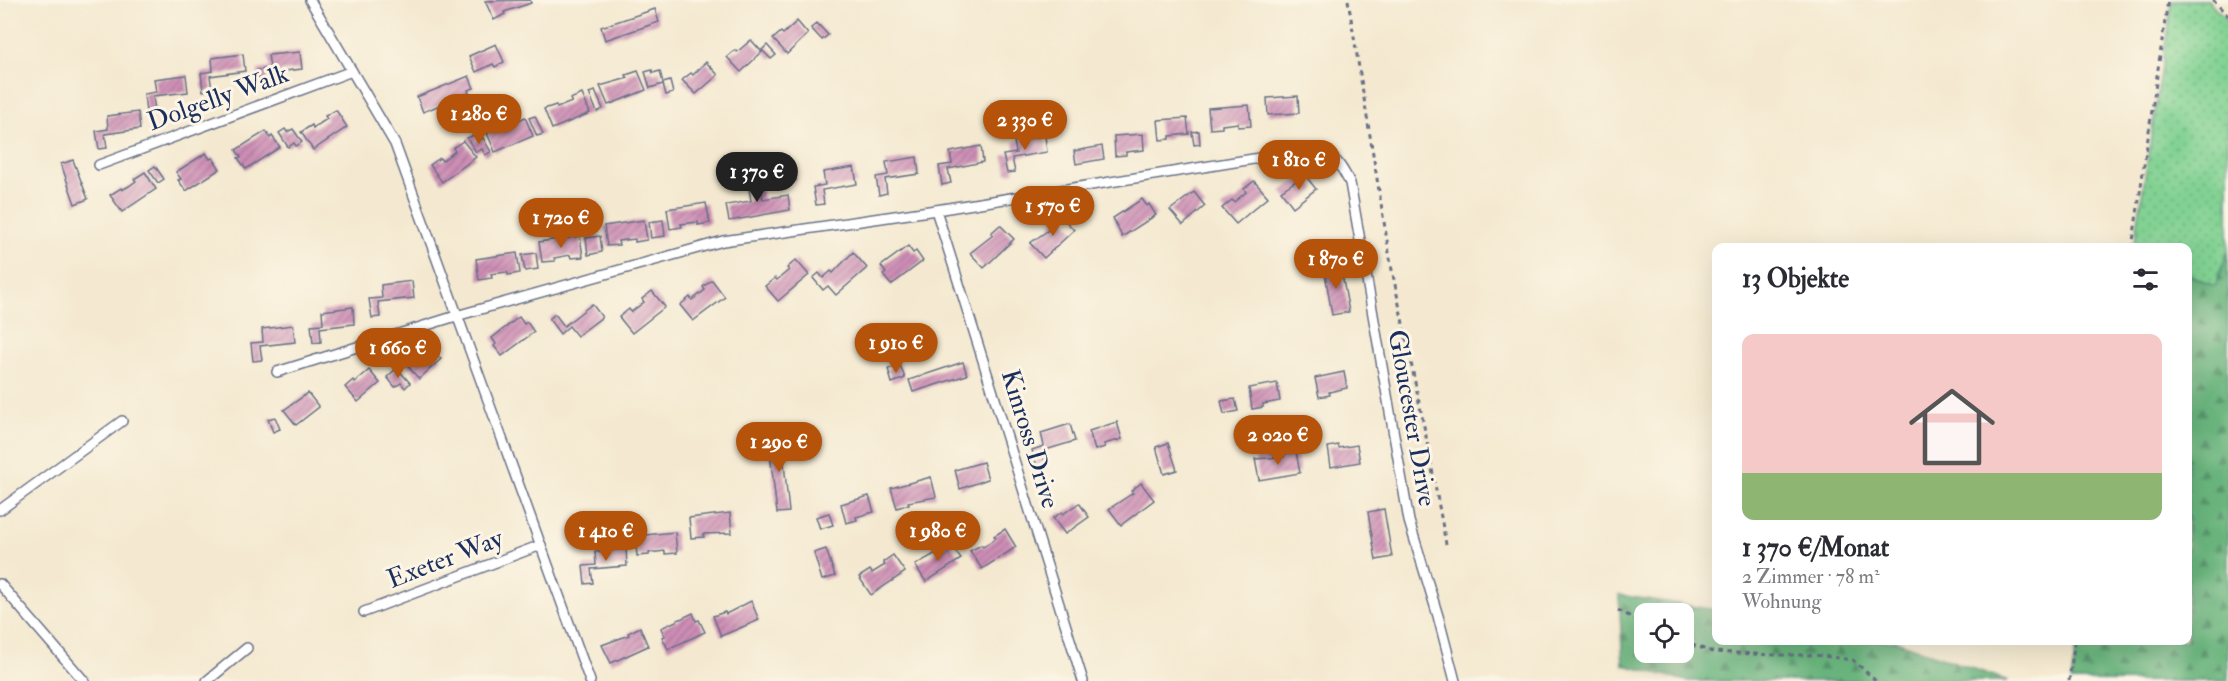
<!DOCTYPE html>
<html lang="de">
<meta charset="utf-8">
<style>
body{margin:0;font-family:"IM FELL Double Pica",serif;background:#f2f2f3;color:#2b2b33;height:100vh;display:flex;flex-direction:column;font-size:22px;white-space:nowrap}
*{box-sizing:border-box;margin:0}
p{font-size:20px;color:#7c7c81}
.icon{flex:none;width:33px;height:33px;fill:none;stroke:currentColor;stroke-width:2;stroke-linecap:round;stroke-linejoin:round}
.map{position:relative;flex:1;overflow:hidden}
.panel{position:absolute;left:1712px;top:243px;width:480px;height:402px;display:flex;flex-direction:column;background:#fff;border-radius:12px;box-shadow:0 6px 24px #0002}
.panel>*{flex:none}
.controls{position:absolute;left:1634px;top:603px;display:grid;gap:12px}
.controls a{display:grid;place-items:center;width:60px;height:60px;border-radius:12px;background:#fff;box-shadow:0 6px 24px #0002;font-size:30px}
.price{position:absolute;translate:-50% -51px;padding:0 14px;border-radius:21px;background:#b45309;color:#fff;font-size:20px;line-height:39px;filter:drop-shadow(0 2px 3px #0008)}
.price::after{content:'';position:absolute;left:50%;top:36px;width:18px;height:14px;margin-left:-9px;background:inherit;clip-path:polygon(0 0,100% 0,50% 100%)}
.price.on{background:#222;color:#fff}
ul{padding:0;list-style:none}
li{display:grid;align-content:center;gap:12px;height:318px;padding:0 30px}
li span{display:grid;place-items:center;height:186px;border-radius:12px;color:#555}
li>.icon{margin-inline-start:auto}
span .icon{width:108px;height:108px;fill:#fffc;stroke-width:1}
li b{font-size:26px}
h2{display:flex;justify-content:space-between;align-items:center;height:72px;padding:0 30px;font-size:26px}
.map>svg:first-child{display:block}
.grass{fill:url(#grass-dots);stroke:#4e8078;stroke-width:1.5}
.forest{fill:url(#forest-firs);stroke:#42726e;stroke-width:1.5;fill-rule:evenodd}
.building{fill:url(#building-hatch)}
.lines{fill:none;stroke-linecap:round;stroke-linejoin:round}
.lane-casing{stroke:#677086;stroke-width:12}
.path{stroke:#677086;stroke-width:3;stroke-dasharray:4.5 4.5;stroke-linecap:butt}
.lane{stroke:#fff;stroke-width:9}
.labels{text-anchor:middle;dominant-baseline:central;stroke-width:6;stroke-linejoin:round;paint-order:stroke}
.street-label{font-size:26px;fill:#1b2f5e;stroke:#fcf5e5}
</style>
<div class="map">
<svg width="2228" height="681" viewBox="0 0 2228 681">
<defs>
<pattern id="grass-dots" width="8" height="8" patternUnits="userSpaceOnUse" patternTransform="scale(1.5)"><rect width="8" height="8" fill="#82d293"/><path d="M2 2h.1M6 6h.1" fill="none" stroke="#6aab7b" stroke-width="1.8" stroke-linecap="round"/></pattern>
<pattern id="forest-firs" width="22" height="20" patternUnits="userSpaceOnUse" patternTransform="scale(1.5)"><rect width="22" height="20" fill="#69b47d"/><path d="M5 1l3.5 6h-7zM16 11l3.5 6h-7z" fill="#56936a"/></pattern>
<pattern id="building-hatch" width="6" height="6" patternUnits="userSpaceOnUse" patternTransform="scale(1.5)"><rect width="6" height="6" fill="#ce8eb5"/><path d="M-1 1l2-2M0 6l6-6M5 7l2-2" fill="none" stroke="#a67496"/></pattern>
</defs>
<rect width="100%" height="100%" fill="#fcf5e5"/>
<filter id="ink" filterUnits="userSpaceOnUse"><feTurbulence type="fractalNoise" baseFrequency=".0167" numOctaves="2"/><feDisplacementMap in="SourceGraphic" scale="12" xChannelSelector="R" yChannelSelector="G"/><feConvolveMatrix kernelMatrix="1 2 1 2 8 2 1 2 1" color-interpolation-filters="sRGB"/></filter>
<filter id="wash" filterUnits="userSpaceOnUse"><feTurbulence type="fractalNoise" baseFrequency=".008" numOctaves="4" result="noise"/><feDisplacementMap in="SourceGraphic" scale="24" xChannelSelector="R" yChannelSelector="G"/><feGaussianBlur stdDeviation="1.35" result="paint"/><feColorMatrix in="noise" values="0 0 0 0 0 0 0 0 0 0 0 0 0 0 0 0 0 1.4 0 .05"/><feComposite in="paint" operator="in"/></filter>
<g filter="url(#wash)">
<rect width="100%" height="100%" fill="#f4e9d0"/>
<path class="grass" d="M2172 0H2208L2228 21V251L2215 287 2187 274V248H2134Z"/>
<g class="forest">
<path d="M2228 251V681H2071L2077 641 2187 640V274L2215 286Z"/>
<path d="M1619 595 1716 610V640L1896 641 2008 681H1688L1623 665ZM1644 614H1683V652H1644Z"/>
</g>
<g id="blocks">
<g class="building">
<path d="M530 0 531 3 504 12 505 14 494 20 485 1Z"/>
<path d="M655 9 659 22 605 40 601 27Z"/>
<path d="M797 21 808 34 787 54 773 39 781 32 783 34Z"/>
<path d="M817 23 828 35 822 40 811 28Z"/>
<path d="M751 40 762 52 741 72 727 57 735 50 737 52Z"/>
<path d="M496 44 504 62 495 67 493 64 476 72 469 56Z"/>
<path d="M767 45 776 55 771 59 762 50Z"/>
<path d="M300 52 302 69 267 73 268 87 260 88 258 70 270 68 268 55Z"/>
<path d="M243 54 245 71 210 76 212 90 203 91 201 73 213 71 212 58Z"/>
<path d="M706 62 718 75 696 94 682 80 691 73 693 75Z"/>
<path d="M652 70 653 73 660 71 663 83 670 81 673 93 666 95 663 84 650 88 645 72Z"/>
<path d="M638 71 646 90 608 105 600 86 628 78 626 75Z"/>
<path d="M186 75 188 92 153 96 155 111 146 112 144 94 156 92 154 79Z"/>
<path d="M469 76 474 88 468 90 469 93 423 112 417 97Z"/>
<path d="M595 91 603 109 597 112 589 93Z"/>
<path d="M582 94 590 113 552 129 544 109 556 105 557 108 564 105 572 102 570 99Z"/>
<path d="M1298 96 1299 113 1268 115 1267 98Z"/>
<path d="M1249 105 1251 126 1238 127V123L1222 125V128L1210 129 1208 108Z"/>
<path d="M336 110 347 127 313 150 301 132 312 125 313 128 327 119 325 116Z"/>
<path d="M138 112 140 129 105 134 107 148 99 149 96 131 108 129 107 116Z"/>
<path d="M535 116 543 134 537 136 529 118Z"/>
<path d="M525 117 533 136 495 152 487 133 499 128 500 130Z"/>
<path d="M1187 118 1189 134 1170 136V139L1160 140 1158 120Z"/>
<path d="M285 129 287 132 293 129 302 142 296 146 294 143 288 147 279 133Z"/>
<path d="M266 131 270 138 272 136 280 147 246 169 238 158 241 157 236 150Z"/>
<path d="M1199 131 1200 144 1194 145 1192 132Z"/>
<path d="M1143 134 1144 150 1126 152V155L1115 156 1114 136Z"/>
<path d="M474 135 477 141 483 138 491 152 485 155 482 149 476 152 467 138Z"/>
<path d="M1045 136 1047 152 1012 158 1015 172 1007 173 1003 155 1016 153 1014 141Z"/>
<path d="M463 141 476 157 442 182 430 165 440 158 442 161 455 151 453 148Z"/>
<path d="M981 146 983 162 948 169 951 183 942 185 939 166 952 164 950 152Z"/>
<path d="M1102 146 1104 159 1076 164 1074 151Z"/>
<path d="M206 153 210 159 213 158 220 169 186 191 178 180 181 179 176 172Z"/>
<path d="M917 157 919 174 885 179 887 193 879 195 876 177 888 175 886 162Z"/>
<path d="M73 160 88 199 75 204 61 164Z"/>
<path d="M155 166 164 179 158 183 149 170Z"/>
<path d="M854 167 857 184 822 190 824 204 816 205 813 187 825 185 823 172Z"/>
<path d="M794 168 796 180 783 182 781 169Z"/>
<path d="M145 172 156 189 122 212 110 195 121 188 122 190 129 186 136 181 134 179Z"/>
<path d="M759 174 763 199 788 195 790 210 729 221 726 205 751 201 747 176Z"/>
<path d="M1305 175 1316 189 1293 207 1281 191Z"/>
<path d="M1254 181 1268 197 1236 224 1222 208 1232 200 1234 202 1246 192 1244 189Z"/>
<path d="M1194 192 1205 206 1183 225 1170 210Z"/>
<path d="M1142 199 1147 206 1149 204 1156 215 1122 237 1113 218Z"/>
<path d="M706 203 710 223 698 225V222L681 224 682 227 670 229 667 209Z"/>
<path d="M1060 215 1074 230 1044 258 1030 243 1047 231 1053 226 1051 224Z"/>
<path d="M644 220 647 240 635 242V239L618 241 619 245 607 246 604 226Z"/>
<path d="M663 220 665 236 651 238 649 222Z"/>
<path d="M1000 225 1014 239 984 268 970 253 993 235 991 233Z"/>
<path d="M580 236 583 257 571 258 570 255 554 258 555 261 542 262 539 242Z"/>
<path d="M600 236 602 252 588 255 586 238Z"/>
<path d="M908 246 913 253 916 251 923 261 891 285 883 275 886 273 881 266Z"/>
<path d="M853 252 867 268 836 295 828 286 823 290 813 278 819 273 823 278 831 271 833 273Z"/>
<path d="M517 253 520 273 508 275 507 272 491 274 492 278 479 280 476 259Z"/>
<path d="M536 253 538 269 525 271 522 255Z"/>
<path d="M796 260 809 275 778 301 765 286 775 278 777 280 789 270 787 268Z"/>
<path d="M1340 264 1349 312 1332 315 1324 267Z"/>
<path d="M712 280 725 297 693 321 680 305 690 297 692 300 705 290 703 287Z"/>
<path d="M412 281 414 298 378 302 380 317 372 318 369 299 382 298 381 285Z"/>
<path d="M652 291 665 307 632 333 619 317 629 309 631 312 644 302 642 299Z"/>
<path d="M592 304 602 317 577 336 569 326 560 334 549 319 555 314 564 326Z"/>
<path d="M353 307 354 324 320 328 321 342 313 343 311 325 323 324 322 311Z"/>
<path d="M519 317 524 324 527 322 534 332 502 356 494 346 496 344 492 338Z"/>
<path d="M293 325 295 342 260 346 262 360 253 361 251 343 263 342 262 329Z"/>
<path d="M429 347 441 359 419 379 406 364 414 357 416 359Z"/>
<path d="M963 362 967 375 913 392 909 380Z"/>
<path d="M900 365 905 378 892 383 888 369Z"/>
<path d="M397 368 410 383 405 388 401 383 395 387 387 377Z"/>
<path d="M369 370 380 383 358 402 345 387 353 380 355 382Z"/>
<path d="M1344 372 1347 388 1329 392 1330 395 1319 397 1315 378Z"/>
<path d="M1277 383 1280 401 1263 404V407L1252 409 1249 388Z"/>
<path d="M308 393 319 407 296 425 284 410Z"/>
<path d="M1235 399 1238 411 1224 414 1221 401Z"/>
<path d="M275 417 280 429 273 432 268 419Z"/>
<path d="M1117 422 1122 439 1104 444 1105 447 1095 450 1089 431Z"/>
<path d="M1070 424 1075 441 1042 451 1046 464 1037 467 1032 450 1044 446 1041 433Z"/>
<path d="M781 434 789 512 777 513 768 436Z"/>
<path d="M1168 443 1177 470 1164 474 1156 447Z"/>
<path d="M1338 445 1339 448 1357 445 1360 462 1331 467 1328 447Z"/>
<path d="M1296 452 1300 473 1259 480 1255 459 1284 457 1283 454Z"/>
<path d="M983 462 988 479 960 489 955 470Z"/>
<path d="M931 477 936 497 908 502 909 504 897 508 891 488Z"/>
<path d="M1141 483 1154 500 1121 525 1109 509 1133 493 1131 491Z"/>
<path d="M869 496 874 512 856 517 857 520 846 523 841 504Z"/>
<path d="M1079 503 1089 517 1065 534 1053 518 1062 512 1063 514Z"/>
<path d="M1384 509 1392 557 1376 560 1368 512Z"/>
<path d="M730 513 732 533 703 534 704 537 691 538 689 518Z"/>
<path d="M829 513 833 525 820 529 816 517Z"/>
<path d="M1005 529 1016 547 982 569 970 551 981 545 983 547 996 538 994 536Z"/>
<path d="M675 532 677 553 665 554V551L649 553V555L637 556 635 536Z"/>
<path d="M949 542 961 559 926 582 915 565 933 555Z"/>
<path d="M626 549 627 566 591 569 593 583 585 584 583 566 596 565 595 552Z"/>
<path d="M826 549 835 576 822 580 814 553Z"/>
<path d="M893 555 905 572 871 595 859 577 870 570 872 573 885 565 883 562Z"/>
<path d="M751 601 759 620 721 636 713 616 725 612 726 614Z"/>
<path d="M693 613 696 621 699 620 705 632 668 649 662 637 665 636 661 628Z"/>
<path d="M640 627 648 646 611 663 602 645 629 635 628 633Z"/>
</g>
</g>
</g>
<g filter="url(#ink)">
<use href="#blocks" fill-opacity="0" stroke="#677086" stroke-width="1.5"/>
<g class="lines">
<defs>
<g id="lane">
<path d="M310 0 395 144 590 681"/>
<path d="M99 165 352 71"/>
<path d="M936 210 1083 681"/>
<path d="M277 372 456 316 723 241 936 210 1309 150C1335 155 1338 160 1350 183L1409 521 1438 616 1455 681"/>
<path d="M0 510 122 421"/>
<path d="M0 584 84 681"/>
<path d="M364 612 541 545"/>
<path d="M207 681 247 648"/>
</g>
</defs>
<use href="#lane" class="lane-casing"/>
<g class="path">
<path d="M1348 0 1391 265 1425 431 1446 544"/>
<path d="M2213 0 2228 16"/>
<path d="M2132 248 2168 0"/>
<path d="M1618 610 1644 624"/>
<path d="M1683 642 1713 652 1775 655H1815L1853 660 1876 681"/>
<path d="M2069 681 2075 640"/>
</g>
<use href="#lane" class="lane"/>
</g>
</g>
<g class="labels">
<g class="street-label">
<text transform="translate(218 98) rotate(-20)">Dolgelly Walk</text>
<text transform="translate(1412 418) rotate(80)">Gloucester Drive</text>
<text transform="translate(1030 439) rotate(73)">Kinross Drive</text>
<text transform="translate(445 559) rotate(-21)">Exeter Way</text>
</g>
</g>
</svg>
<div class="controls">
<a><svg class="icon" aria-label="locate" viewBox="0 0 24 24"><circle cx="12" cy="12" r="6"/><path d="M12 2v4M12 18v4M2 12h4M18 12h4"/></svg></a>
</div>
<b class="price" style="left:479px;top:145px">1 280 €</b>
<b class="price" style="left:1025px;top:151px">2 330 €</b>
<b class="price" style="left:1299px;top:191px">1 810 €</b>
<b class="price on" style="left:757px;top:203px">1 370 €</b>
<b class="price" style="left:1053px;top:237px">1 570 €</b>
<b class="price" style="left:561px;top:249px">1 720 €</b>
<b class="price" style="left:1336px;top:290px">1 870 €</b>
<b class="price" style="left:896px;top:374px">1 910 €</b>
<b class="price" style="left:398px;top:379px">1 660 €</b>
<b class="price" style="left:1278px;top:466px">2 020 €</b>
<b class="price" style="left:779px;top:473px">1 290 €</b>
<b class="price" style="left:606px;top:562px">1 410 €</b>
<b class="price" style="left:938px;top:562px">1 980 €</b>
<section class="panel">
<h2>13 Objekte<svg class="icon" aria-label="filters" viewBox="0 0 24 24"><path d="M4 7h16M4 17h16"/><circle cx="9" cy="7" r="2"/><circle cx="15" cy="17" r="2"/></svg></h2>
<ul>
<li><span style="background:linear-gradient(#f6c9c9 75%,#8fb573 0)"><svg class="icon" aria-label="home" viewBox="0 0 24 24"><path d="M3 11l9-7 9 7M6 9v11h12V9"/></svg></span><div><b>1 370 €/Monat</b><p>2 Zimmer · 78 m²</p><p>Wohnung</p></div></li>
</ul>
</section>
</div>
